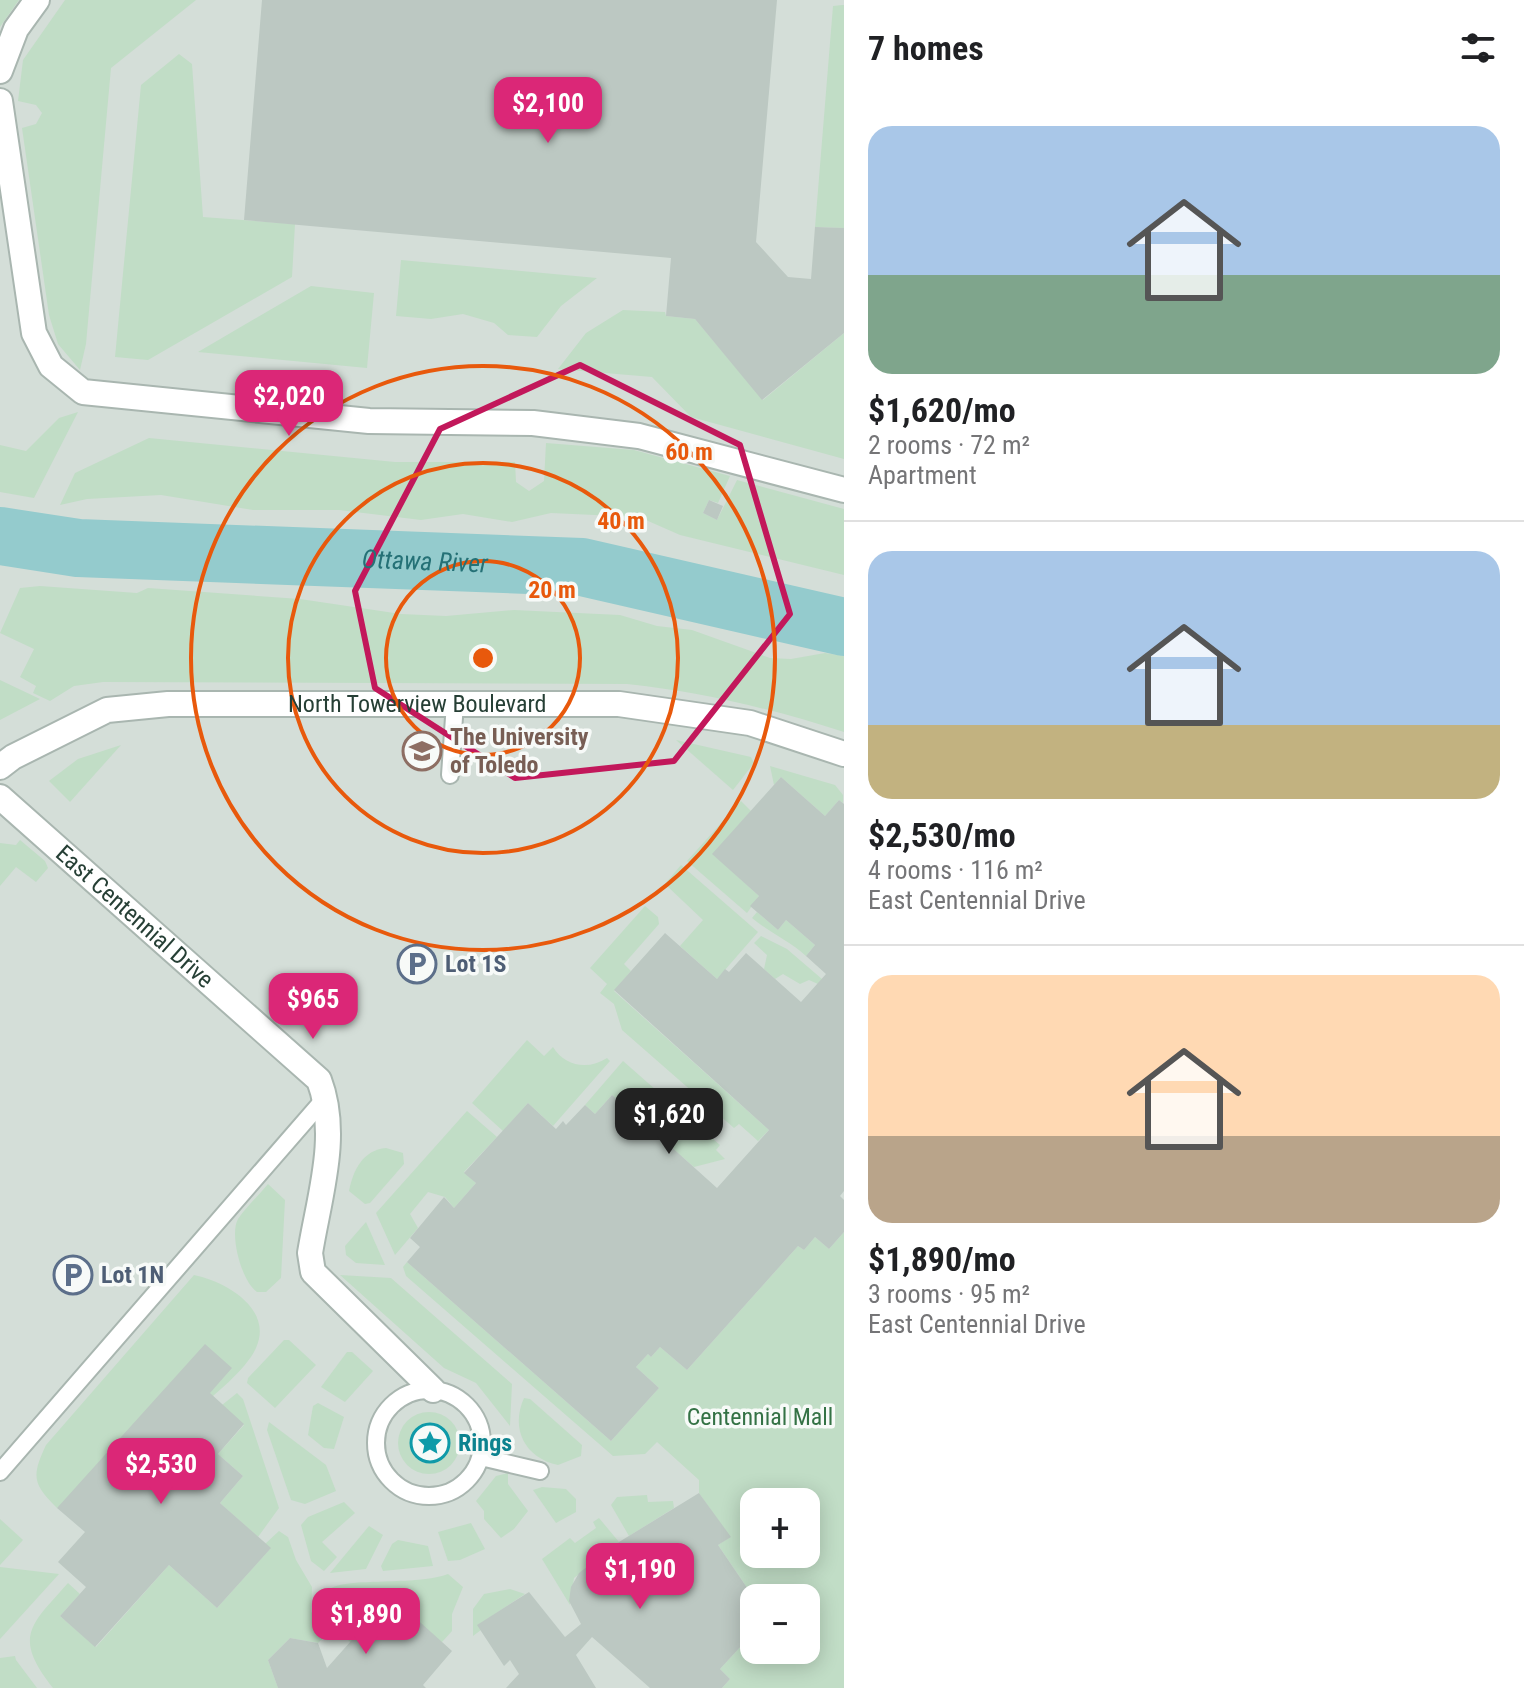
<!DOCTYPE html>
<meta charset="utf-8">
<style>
body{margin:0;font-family:"Roboto Condensed",sans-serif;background:#f2f2f2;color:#202124;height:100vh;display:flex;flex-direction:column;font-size:30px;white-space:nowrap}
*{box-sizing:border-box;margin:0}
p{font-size:26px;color:#757577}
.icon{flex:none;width:44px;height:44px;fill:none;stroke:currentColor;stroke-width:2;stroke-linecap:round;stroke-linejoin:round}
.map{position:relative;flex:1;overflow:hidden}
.drawer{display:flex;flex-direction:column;background:#fff;width:680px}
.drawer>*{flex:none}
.tools{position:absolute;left:740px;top:1488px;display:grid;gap:16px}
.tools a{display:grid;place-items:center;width:80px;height:80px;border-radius:16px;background:#fff;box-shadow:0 4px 20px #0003;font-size:40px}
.price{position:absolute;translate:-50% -68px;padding:0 18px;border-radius:16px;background:#db2777;color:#fff;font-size:26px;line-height:52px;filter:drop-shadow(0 2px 4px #0008)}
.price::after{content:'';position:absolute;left:50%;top:48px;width:24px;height:18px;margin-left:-12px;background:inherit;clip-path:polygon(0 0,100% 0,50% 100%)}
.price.active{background:#222;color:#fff}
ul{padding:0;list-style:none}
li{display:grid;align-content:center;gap:16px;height:424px;padding:0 24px}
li+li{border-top:2px solid #e0e0e0}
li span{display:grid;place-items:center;height:248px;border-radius:24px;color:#555}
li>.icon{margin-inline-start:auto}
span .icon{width:144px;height:144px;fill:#fffc;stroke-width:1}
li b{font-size:34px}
h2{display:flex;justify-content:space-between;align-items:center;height:96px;padding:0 24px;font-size:34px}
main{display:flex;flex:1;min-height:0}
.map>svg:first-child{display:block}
.built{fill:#d4ded8;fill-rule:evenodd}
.green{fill:#c1ddc6;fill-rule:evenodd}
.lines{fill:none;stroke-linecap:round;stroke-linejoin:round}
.river{stroke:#94cbcd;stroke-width:58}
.building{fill:#bcc8c2}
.service-casing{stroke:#a9b6b0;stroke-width:20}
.minor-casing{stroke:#a9b6b0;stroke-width:28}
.service{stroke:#fff;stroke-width:16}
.minor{stroke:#fff;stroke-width:24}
.marked{fill:none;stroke:#c2185b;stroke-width:6;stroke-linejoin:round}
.ring{fill:none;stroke:#e8590c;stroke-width:4}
.labels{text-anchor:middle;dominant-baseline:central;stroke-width:7;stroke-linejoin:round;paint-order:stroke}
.street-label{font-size:24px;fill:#263f35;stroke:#f7faf8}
.education-label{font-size:24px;font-weight:bold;fill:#785e54;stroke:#f7faf8;text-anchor:start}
.service-label{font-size:24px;font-weight:bold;fill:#4e5e75;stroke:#f7faf8;text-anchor:start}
.park-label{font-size:24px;fill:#347245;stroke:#f7faf8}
.culture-label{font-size:24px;font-weight:bold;fill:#0d838f;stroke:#f7faf8;text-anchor:start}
.water-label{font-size:26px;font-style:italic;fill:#257176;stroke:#f7faf8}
.centre{fill:#e8590c;stroke:#f7faf8;stroke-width:4}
.ring-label{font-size:24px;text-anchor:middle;font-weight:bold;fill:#e8590c;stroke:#f7faf8;stroke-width:7;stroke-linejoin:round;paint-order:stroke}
</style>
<main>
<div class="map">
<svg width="844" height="1688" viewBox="0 0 844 1688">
<rect width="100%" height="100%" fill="#e6eeea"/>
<path class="built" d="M0 0H844V1688H0ZM754 1502H806V1554H754ZM754 1598H806V1650H754Z"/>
<g class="green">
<path d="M0 0H19L0 27Z"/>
<path d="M65 0H196L111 68 86 344 80 370 58 344 49 315 22 128 36 124 42 113 36 105 18 101 23 60Z"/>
<path d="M842 5H844V228L815 227 833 6Z"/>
<path d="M179 54 192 64 203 217 295 224 292 277 148 360 115 357 141 85Z"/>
<path d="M401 260 597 278 561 306 537 337 508 335 494 323 463 314 431 319 396 316Z"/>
<path d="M311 286 374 293 367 368 198 352Z"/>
<path d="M623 310 665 312 666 316 695 319 763 400 844 333V459L691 417 652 377 558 369 586 333Z"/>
<path d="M78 412 34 498 0 492V445L26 451 59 418Z"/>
<path d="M149 438 395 462H515L516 482 529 491 544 481 546 443 634 450 730 476 718 503 709 500 703 513 717 520 737 480 844 509V575L680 535 639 517 551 513 512 522 463 514 421 520 339 510H253L161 495 87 499 60 505 75 473Z"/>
<path d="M40 586 137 593 148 588 300 599 401 614 446 616 514 610 620 615 657 626 692 630 770 658 791 659 825 653 844 656V732C772 709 703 692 627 684L103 682 74 686 50 701 33 693 36 686 20 677 34 649 0 633 20 588Z"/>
<path d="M0 680 40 699 0 720Z"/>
<path d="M676 740 751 757 754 763 733 790Z"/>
<path d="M121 745 70 802 49 781 78 759Z"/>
<path d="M770 766 835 785 843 795V803L839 800 825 816 781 777 774 785Z"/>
<path d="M741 801 751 811 713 854 759 896 747 913 687 861Z"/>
<path d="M20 840 45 861 48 868 36 882 16 867 0 886V843L16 845Z"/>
<path d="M681 865 758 932 717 979 680 946 703 920 665 884Z"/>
<path d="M645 906 658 917 659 924 624 964 631 971 614 991 769 1130 758 1141 739 1124 734 1128 622 1030 614 1004 600 993 607 984 590 968Z"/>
<path d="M757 912 778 930 786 920 815 945 806 956C788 940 770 933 752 918Z"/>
<path d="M761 936 787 949 822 979 818 984 809 980 800 984 783 974 775 979 764 969 767 955 754 943Z"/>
<path d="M527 1040 544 1056 553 1047C565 1067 589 1070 607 1058L610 1061 553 1126 528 1103 503 1131 472 1103Z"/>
<path d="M623 1061 656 1090 658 1099 654 1104H642L629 1110 612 1095 595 1114 585 1105Z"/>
<path d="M467 1111 497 1137 464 1172 476 1183 454 1208 445 1197 428 1192 410 1214 418 1228 395 1255 376 1213Z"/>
<path d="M678 1114H683L720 1145 716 1150 725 1159 694 1167 663 1140Z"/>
<path d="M386 1148 403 1153 404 1164 370 1203 365 1204 349 1191C353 1170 363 1150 386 1148Z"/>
<path d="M268 1184 285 1200 281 1278 266 1292H257C242 1282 229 1235 238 1219 246 1207 259 1195 268 1184Z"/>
<path d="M366 1222 385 1265 356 1263 346 1255 345 1246Z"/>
<path d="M844 1232V1688H722L730 1679 720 1669 754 1632V1650H806V1598H754L718 1545 730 1537 699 1493V1480L657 1442 645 1454 613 1456 406 1276 403 1267 407 1262 611 1441 659 1388 636 1367 648 1354 651 1357 660 1347 687 1370 798 1246 804 1250 815 1237 829 1249ZM754 1502H806V1554H754Z"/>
<path d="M194 1275C224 1281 274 1308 256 1348 237 1392 102 1476 57 1508 33 1484 31 1477 46 1445Z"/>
<path d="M340 1275 391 1278 512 1384 510 1426 476 1383 444 1368Z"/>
<path d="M284 1340H289L316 1365 275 1408 247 1383 248 1378Z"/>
<path d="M347 1352H352L373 1371 345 1402 321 1387Z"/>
<path d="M237 1393 243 1399 279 1508 258 1537 220 1503 243 1476 218 1454 244 1425 222 1405Z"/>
<path d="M524 1398 530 1399 582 1445 581 1456 558 1465C525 1458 510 1429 524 1398Z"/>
<path d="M318 1403 344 1417 334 1449 324 1448 308 1435 313 1406Z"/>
<circle cx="429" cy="1443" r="31"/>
<path d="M269 1422 326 1465 336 1491 305 1504 291 1500 267 1430Z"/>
<path d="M508 1473V1484L528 1511 514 1529 501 1538 484 1519V1511L476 1501 496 1476Z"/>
<path d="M542 1487 566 1489 576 1499V1512L556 1523 533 1490Z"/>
<path d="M647 1495 648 1502 673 1501 674 1508 629 1536 611 1505 617 1497Z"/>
<path d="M344 1502 355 1513 322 1542 337 1557 324 1571 311 1561 301 1525 308 1517Z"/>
<path d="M599 1518 619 1542 574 1578 570 1605 542 1559 570 1538 575 1543 596 1528 593 1522Z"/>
<path d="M0 1519 23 1540 0 1565Z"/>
<path d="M471 1523 485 1549 460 1560 448 1561 438 1532Z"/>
<path d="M369 1526 383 1535 366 1569 330 1573Z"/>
<path d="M279 1531 288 1537 296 1560 312 1587 311 1611 323 1638 318 1643 290 1638 268 1660 278 1688H53C12 1636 31 1625 68 1583L80 1594 60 1616 96 1647 169 1565 217 1608 270 1549 265 1544Z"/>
<path d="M398 1540 428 1546 433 1566 383 1571 381 1566 392 1544Z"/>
<path d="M0 1567 59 1574 0 1639Z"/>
<path d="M448 1574 463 1587 452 1614V1631L442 1642H350L323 1613C323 1604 322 1595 330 1589 345 1577 418 1586 448 1574Z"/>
<path d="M510 1589 525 1594 478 1625 481 1630 473 1636V1609L484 1594Z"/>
<path d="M15 1656 16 1660 37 1688H0V1658Z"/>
</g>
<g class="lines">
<path class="river" id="s1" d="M0 536 78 548 582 567 844 627"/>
</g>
<g class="building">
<path d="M262 0H777L756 242 788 277 811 279 815 227 844 228V333L762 400 695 319 666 316 671 258 244 220Z"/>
<path d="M709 500 723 506 717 520 703 513Z"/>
<path d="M781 777 825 816 839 800 844 804V1191L840 1196 844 1200V1232L829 1249 815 1237 804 1250 798 1246 687 1370 660 1347 651 1357 648 1354 636 1367 659 1388 611 1441 407 1262 420 1247 410 1238 444 1197 454 1208 476 1183 464 1173 528 1103 556 1129 563 1121 566 1125 585 1105 595 1114 612 1095 642 1121 645 1118 656 1128 660 1131 657 1134 717 1188 769 1130 614 990 665 933 717 979 725 969 729 972 746 953 801 1002 826 974 806 956 815 945 786 920 778 930 750 906 759 896 712 854Z"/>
<path d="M205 1344 232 1368 210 1393 244 1424 218 1454 243 1476 220 1503 271 1548 217 1608 169 1565 95 1647 60 1616 86 1587 58 1562 85 1532 57 1508Z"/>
<path d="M699 1493 731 1537 718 1545 754 1598V1632L720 1669 730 1679 722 1688H650L592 1637 576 1655 596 1688H506L519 1674 510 1660 504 1666 477 1625 529 1592 565 1637 581 1624 569 1601 571 1587 579 1573 619 1542Z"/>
<path d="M391 1596 452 1651 423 1685 426 1688H278L268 1660 290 1638 318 1643 327 1668Z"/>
</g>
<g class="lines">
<defs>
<g id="service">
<path d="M450 775 455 703"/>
<circle cx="429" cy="1443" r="53"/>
<path d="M481 1457 540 1471"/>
<path d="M0 1472 326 1097"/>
</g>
<g id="minor">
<path d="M0 71 16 29 37 0"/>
<path d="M0 101 34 333 51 366 83 392 369 421 533 423 639 436 844 490"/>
<path id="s2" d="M0 767 13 757 107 710 168 704H619L750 723 844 754"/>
<path id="s3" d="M0 797 319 1080C340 1135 319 1197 310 1253L313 1272 433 1390"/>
</g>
</defs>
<use href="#service" class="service-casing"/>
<use href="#minor" class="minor-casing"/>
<use href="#service" class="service"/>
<use href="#minor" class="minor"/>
</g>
<path class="marked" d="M580 365 740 445 790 614 674 761 515 778 375 688 355 591 440 429Z"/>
<g class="ring">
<circle cx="483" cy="658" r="97"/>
<circle cx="483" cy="658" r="195"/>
<circle cx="483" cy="658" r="292"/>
</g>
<defs>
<symbol id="university-ring" viewBox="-11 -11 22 22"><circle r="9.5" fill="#f7faf8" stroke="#8d6e63" stroke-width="1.5"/><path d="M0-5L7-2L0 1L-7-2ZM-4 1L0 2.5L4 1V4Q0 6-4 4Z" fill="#8d6e63"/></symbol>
<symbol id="parking-ring" viewBox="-11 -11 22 22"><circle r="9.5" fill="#f7faf8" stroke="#5c6f8a" stroke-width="1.5"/><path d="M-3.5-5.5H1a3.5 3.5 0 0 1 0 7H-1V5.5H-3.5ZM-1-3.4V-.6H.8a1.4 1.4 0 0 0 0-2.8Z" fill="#5c6f8a"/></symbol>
<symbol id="sight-ring" viewBox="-11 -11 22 22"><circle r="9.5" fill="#f7faf8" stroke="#0f9aa8" stroke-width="1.5"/><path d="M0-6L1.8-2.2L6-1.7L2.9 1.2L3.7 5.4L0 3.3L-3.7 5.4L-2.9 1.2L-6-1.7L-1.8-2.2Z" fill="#0f9aa8"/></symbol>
</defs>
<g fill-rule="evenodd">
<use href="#university-ring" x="400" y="729" width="44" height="44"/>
<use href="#parking-ring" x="395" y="942" width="44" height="44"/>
<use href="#parking-ring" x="51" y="1253" width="44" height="44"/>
<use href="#sight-ring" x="408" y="1421" width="44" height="44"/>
</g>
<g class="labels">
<g class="street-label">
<text stroke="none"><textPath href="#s2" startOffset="432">North Towerview Boulevard</textPath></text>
<text stroke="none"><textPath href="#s3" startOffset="180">East Centennial Drive</textPath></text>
</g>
<g class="education-label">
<text x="450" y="737">The University<tspan x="450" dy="28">of Toledo</tspan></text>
</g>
<g class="service-label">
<text x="445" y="964">Lot 1S</text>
<text x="101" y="1275">Lot 1N</text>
</g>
<g class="park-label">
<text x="760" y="1417">Centennial Mall</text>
</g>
<g class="culture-label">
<text x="458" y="1443">Rings</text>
</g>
<g class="water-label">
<text stroke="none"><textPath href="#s1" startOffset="426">Ottawa River</textPath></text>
</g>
</g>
<circle cx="483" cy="658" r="12" class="centre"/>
<g class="ring-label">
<text x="689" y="460">60 m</text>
<text x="621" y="529">40 m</text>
<text x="552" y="598">20 m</text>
</g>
</svg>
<div class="tools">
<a>+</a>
<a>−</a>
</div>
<b class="price" style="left:548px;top:145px">$2,100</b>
<b class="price" style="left:289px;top:438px">$2,020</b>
<b class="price" style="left:313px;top:1041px">$965</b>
<b class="price active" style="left:669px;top:1156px">$1,620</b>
<b class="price" style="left:161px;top:1506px">$2,530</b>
<b class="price" style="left:640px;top:1611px">$1,190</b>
<b class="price" style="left:366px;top:1656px">$1,890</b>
</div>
<section class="drawer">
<h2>7 homes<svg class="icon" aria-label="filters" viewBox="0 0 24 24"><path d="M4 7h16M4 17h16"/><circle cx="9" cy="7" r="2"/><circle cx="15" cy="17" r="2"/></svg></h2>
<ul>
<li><span style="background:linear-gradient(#a9c7e8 60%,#7fa58c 0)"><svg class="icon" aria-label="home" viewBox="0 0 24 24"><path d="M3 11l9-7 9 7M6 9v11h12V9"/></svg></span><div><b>$1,620/mo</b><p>2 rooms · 72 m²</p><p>Apartment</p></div></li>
<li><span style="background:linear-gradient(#a9c7e8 70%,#c2b280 0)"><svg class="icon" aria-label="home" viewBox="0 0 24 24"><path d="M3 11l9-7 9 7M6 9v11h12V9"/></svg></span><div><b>$2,530/mo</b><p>4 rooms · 116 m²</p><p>East Centennial Drive</p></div></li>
<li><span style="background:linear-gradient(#ffd9b3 65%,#b9a48a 0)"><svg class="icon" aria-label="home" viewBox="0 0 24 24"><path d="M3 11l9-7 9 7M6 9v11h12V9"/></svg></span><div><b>$1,890/mo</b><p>3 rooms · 95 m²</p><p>East Centennial Drive</p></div></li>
</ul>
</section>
</main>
